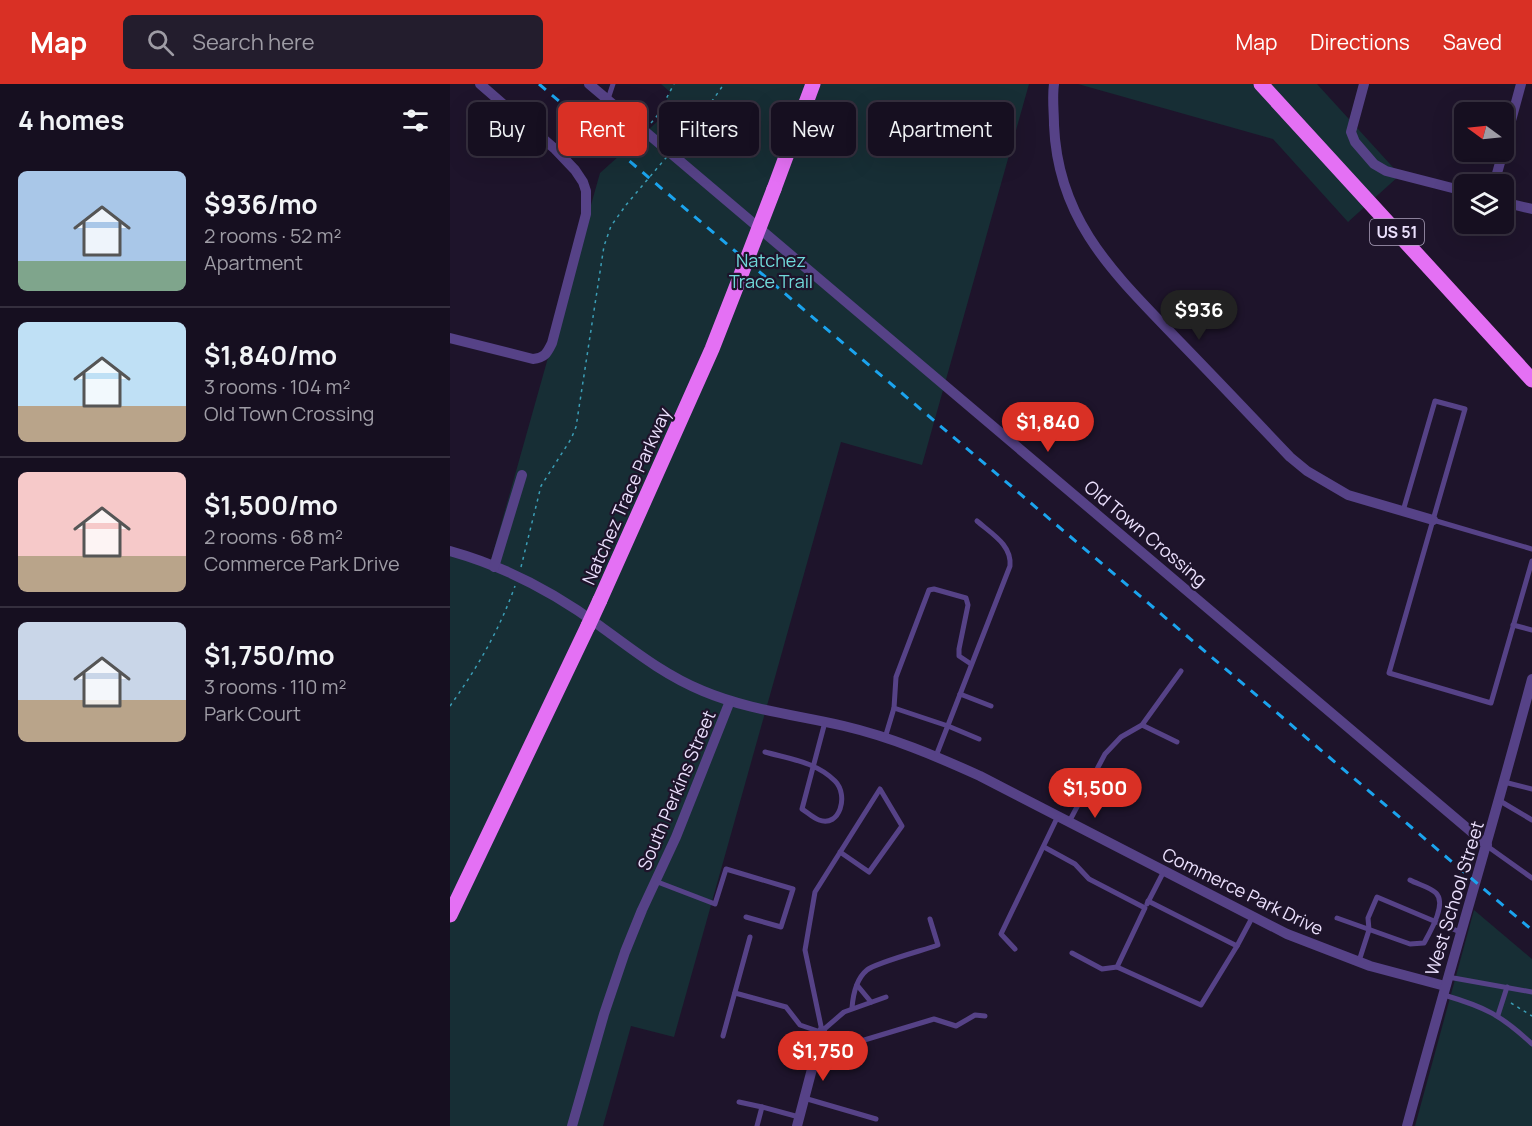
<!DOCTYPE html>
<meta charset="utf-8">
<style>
body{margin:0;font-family:Manrope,sans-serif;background:#231d2d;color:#f1f3f6;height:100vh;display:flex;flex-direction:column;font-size:22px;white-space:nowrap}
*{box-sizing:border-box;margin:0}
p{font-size:20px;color:#9e9ca5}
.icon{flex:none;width:33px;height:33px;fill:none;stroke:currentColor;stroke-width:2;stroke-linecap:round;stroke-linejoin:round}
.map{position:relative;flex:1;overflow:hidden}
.details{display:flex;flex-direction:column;background:#160f20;width:450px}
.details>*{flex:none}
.top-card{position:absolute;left:18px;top:18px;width:570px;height:54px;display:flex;gap:12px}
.needle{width:39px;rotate:285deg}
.fabs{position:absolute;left:1004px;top:18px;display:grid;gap:12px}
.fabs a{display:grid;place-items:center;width:60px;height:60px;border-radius:9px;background:#160f20;box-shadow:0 6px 24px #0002,0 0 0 2px #352f3e;font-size:30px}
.price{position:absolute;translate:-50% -51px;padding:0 14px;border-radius:21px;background:#d93025;color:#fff;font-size:20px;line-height:39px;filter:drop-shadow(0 2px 3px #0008)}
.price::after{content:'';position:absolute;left:50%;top:36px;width:18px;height:14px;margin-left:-9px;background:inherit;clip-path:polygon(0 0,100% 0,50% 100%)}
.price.selected{background:#222;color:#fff}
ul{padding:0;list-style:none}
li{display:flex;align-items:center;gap:18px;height:150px;padding:0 18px}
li+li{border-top:2px solid #352f3e}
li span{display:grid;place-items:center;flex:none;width:168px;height:120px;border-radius:9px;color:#555}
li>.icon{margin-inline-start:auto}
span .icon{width:72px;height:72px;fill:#fffc;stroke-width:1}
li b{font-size:26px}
h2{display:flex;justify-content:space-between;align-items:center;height:72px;padding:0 18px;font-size:26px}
.tag{padding:0 21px;border-radius:9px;background:#160f20;box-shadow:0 6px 24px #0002,0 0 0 2px #352f3e;font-size:21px;line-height:54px}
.tag.selected{background:#d93025;color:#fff}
header{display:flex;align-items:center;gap:36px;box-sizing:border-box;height:84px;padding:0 30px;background:#d93025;color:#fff}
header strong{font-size:28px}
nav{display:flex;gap:33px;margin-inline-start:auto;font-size:21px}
.search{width:420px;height:54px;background:#231d2d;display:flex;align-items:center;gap:15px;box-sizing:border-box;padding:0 21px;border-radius:9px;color:#9e9ca5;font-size:22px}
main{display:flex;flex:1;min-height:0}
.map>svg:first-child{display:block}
.green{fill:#172e35}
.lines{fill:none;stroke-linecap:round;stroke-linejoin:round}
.path{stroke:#3b9eb6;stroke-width:1.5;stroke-dasharray:3 4.5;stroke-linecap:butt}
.service{stroke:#564287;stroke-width:5}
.minor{stroke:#564287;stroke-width:10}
.primary{stroke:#e470f4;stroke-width:15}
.rail{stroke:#1ba4ee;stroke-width:3;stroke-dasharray:9 8;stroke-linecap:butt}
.path-bridge{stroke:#3b9eb6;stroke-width:1.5;stroke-dasharray:3 4.5;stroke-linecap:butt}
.primary-bridge{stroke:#e470f4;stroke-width:15}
.labels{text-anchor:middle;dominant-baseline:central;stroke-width:4.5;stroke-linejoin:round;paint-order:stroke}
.shield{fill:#1e142b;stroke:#aea3be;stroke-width:1.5}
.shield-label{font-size:16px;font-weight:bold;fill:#ebe0fd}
.park-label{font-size:18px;fill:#70d9d9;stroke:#1e142b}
.street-label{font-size:18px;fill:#ebe0fd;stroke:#1e142b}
</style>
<header>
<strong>Map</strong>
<div class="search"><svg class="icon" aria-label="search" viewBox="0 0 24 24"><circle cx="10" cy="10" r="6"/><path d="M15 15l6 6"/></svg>Search here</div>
<nav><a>Map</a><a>Directions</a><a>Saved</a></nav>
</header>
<main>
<section class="details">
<h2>4 homes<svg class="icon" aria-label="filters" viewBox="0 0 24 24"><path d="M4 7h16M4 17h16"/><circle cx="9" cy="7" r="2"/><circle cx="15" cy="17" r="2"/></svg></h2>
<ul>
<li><span style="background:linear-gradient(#a9c7e8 75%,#7fa58c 0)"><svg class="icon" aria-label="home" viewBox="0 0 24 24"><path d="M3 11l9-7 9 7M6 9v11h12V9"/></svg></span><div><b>$936/mo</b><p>2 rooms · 52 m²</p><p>Apartment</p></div></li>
<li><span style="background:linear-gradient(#bfe0f5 70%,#b9a48a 0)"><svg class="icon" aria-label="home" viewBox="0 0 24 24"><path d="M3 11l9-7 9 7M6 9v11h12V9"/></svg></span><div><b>$1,840/mo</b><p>3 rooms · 104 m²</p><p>Old Town Crossing</p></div></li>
<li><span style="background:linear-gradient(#f6c9c9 70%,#b9a48a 0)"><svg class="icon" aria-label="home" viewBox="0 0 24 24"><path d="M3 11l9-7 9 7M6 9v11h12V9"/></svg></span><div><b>$1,500/mo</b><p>2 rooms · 68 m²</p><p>Commerce Park Drive</p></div></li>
<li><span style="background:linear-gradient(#c9d6e8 65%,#b9a48a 0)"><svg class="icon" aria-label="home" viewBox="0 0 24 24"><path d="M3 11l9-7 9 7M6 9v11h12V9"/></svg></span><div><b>$1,750/mo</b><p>3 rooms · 110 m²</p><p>Park Court</p></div></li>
</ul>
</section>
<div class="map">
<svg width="1082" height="1042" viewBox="0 0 1082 1042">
<rect width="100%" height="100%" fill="#1e142b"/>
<g class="green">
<path d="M211 0H579L472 381 391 358 224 953 181 942 153 1042H0V464L41 476 150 89 209 36 220 8Z"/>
<path d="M628 0H867L950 91 898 138 823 55Z"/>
<path d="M1024 826 1082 875V1042H965Z"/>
</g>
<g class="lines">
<g class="path">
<path d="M253 30 274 0"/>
<path d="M201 39 207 32 224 0"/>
<path d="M71 483 91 402 121 355 126 343 154 162 161 142 176 121"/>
<path d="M0 622C27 584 49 547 65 502"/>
<path d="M1061 919 1082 932"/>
</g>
<g class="service">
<path d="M158 15 163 0"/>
<path d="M953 427 985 317 1015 325 983 436"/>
<path d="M1082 465 983 436 939 589 1041 619 1082 477"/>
<path d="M1063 541 1082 546"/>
<path d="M510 610 541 622"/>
<path d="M444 624 498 642 529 655"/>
<path d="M692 641 727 658"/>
<path d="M435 654 444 624 446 593 479 506 484 505 516 514 518 521 509 565V572L521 580"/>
<path d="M315 668C340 675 366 678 385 697 399 711 390 744 369 736 363 734 357 728 352 725L375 638"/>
<path d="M486 672 560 482C562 461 542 450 527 437"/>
<path d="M1054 698 1082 705"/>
<path d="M1050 717 1082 736"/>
<path d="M619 738 655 670 671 653 692 641 731 587"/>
<path d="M1037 762 1082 794"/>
<path d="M594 763 625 780 639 795 695 824 667 883 652 885 622 869"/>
<path d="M205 797 265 820 276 785 343 805 331 843 296 833"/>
<path d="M698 817 787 862 803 832"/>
<path d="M697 820 714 787"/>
<path d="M887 834 960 860 974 859C980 848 997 820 986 809 980 803 967 800 960 796"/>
<path d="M565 865 551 850 608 732"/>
<path d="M909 877 919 846 918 834 927 813 1010 848"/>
<path d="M667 883 751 921 787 862"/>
<path d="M998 893 1082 908"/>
<path d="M407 901 421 918"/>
<path d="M285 909 336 923 350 941 394 956 411 957 484 935 506 942 525 931 535 932"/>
<path d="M994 911C1035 923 1051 931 1082 960"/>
<path d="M402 924C403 911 406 895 417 886 425 879 474 866 488 861L480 835"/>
<path d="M1048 931 1057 903"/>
<path d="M372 947 355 866 365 808 430 705 452 742 419 788 390 768"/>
<path d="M372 947 394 928 436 913"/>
<path d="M273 952 300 853"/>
<path d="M354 1014 426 1035"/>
<path d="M289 1018 312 1023"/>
<path d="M307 1042 312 1023 349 1033"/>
</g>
<g class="minor">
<path d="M139 0 1037 761"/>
<path d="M604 0C602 13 604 28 604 41 608 139 666 191 729 257 766 295 803 334 840 373L857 387 898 411 983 436"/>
<path d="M914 0 901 48 905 58 924 80 936 87 1014 107"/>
<path d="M1053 66 1071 0"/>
<path d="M1044 100 1053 68"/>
<path d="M1053 118 1082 125"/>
<path d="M0 254 83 275C95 274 97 269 102 259L136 130V107L133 98 125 86 105 65 30 0"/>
<path d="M0 467C54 482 105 509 150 542 183 566 214 591 253 607 298 626 347 631 394 642 441 653 486 672 530 692L837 850 920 882 995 902"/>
<path d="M44 483 72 391"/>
<path d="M122 1042 154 930 175 868 192 826 226 753 280 617"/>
<path d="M347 1042 372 947"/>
<path d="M957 1042C997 893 1042 745 1082 595"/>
</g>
<g class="primary">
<path d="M811 0 1082 296"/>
<path d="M324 105 363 0"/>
<path d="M150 516 262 265 289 196"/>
<path d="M0 831 138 542"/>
</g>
<path class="rail" d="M89 0 1082 846"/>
<path class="path-bridge" d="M176 121 253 30"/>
<g class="primary-bridge">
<path d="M289 196 324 105"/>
<path d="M138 542 150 516"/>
</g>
</g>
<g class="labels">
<rect class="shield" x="920" y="135" width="54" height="26" rx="4.5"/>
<g class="shield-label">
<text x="947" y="148">US 51</text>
</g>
<g class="park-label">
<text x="321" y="176">Natchez<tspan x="321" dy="21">Trace Trail</tspan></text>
</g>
<g class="street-label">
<text transform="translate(176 412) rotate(-66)">Natchez Trace Parkway</text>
<text transform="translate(696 449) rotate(40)">Old Town Crossing</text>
<text transform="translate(226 706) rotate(-67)">South Perkins Street</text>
<text transform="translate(793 807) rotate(26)">Commerce Park Drive</text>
<text transform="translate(1004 814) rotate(-73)">West School Street</text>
</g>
</g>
</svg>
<div class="fabs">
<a><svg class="needle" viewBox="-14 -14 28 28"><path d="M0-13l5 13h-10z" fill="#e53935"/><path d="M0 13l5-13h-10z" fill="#9e9ca5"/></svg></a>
<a><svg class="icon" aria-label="layers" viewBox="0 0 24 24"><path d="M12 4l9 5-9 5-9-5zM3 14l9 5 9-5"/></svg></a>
</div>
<b class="price selected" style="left:749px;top:257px">$936</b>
<b class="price" style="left:598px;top:369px">$1,840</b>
<b class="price" style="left:645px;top:735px">$1,500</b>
<b class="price" style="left:373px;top:998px">$1,750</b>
<div class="top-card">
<a class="tag">Buy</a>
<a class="tag selected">Rent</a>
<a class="tag">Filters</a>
<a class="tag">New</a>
<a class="tag">Apartment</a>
</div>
</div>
</main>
